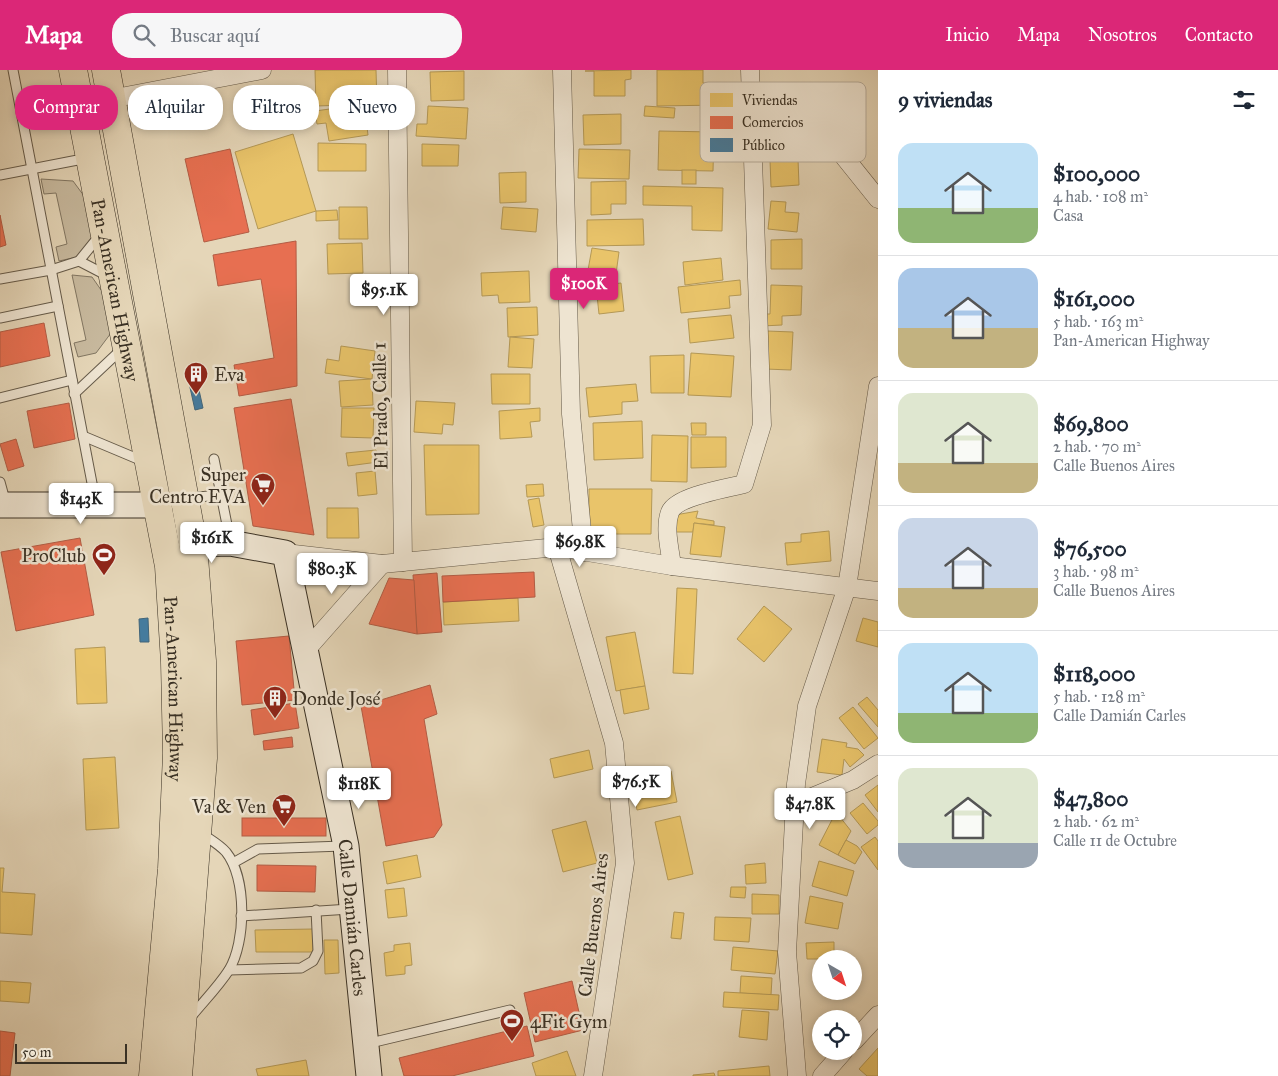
<!DOCTYPE html>
<html lang="es">
<meta charset="utf-8">
<style>
body{margin:0;font-family:"IM FELL Great Primer",serif;background:#f6f6f7;color:#1f2937;height:100vh;display:flex;flex-direction:column;font-size:19px;white-space:nowrap}
*{box-sizing:border-box;margin:0}
p{font-size:16px;color:#747a83}
.icon{flex:none;width:28px;height:28px;fill:none;stroke:currentColor;stroke-width:2;stroke-linecap:round;stroke-linejoin:round}
.map{position:relative;flex:1;overflow:hidden}
.drawer{display:flex;flex-direction:column;background:#fff;width:400px}
.drawer>*{flex:none}
.hud{position:absolute;left:15px;top:15px;width:475px;height:45px;display:flex;gap:10px}
.needle{width:32px;rotate:141deg}
.tools{position:absolute;left:812px;top:880px;display:grid;gap:10px}
.tools a{display:grid;place-items:center;width:50px;height:50px;border-radius:50%;background:#fff;box-shadow:0 2px 8px #0003;font-size:25px}
.scale{position:absolute;left:15px;bottom:12px;width:112px;box-sizing:border-box;padding-left:5px;border:2px solid #3a3124;border-top:0;font-size:14px;line-height:18px;white-space:nowrap;color:#3a3124;-webkit-text-stroke:4px #eee4d1;paint-order:stroke}
.price{position:absolute;translate:-50% -42px;padding:0 11px;border-radius:5px;background:#fff;color:#222;font-size:16px;line-height:32px;filter:drop-shadow(0 1px 2px #0008)}
.price::after{content:'';position:absolute;left:50%;top:30px;width:15px;height:11px;margin-left:-8px;background:inherit;clip-path:polygon(0 0,100% 0,50% 100%)}
.price.on{background:#db2777;color:#fff}
ul{padding:0;list-style:none}
li{display:flex;align-items:center;gap:15px;height:125px;padding:0 20px}
li+li{border-top:1px solid #e0e1e3}
li span{display:grid;place-items:center;flex:none;width:140px;height:100px;border-radius:15px;color:#555}
li>.icon{margin-inline-start:auto}
span .icon{width:60px;height:60px;fill:#fffc;stroke-width:1}
li b{font-size:21px}
h2{display:flex;justify-content:space-between;align-items:center;height:60px;padding:0 20px;font-size:21px}
.tag{padding:0 18px;border-radius:20px;background:#fff;box-shadow:0 2px 8px #0003;font-size:18px;line-height:45px}
.tag.on{background:#db2777;color:#fff}
header{display:flex;align-items:center;gap:30px;box-sizing:border-box;height:70px;padding:0 25px;background:#db2777;color:#fff}
header strong{font-size:24px}
nav{display:flex;gap:28px;margin-inline-start:auto;font-size:18px}
.search{width:350px;height:45px;background:#f6f6f7;display:flex;align-items:center;gap:12px;box-sizing:border-box;padding:0 18px;border-radius:20px;color:#747a83;font-size:19px}
main{display:flex;flex:1;min-height:0}
.map>svg:first-child{display:block}
.green{fill:#c8ba9f;stroke:#817662}
.homes{fill:#e9c46a;stroke:#b49855}
.shops{fill:#e76f51;stroke:#b35c44}
.public{fill:#457b9d;stroke:#426579}
.lines{fill:none;stroke-linecap:round;stroke-linejoin:round}
.lane-casing{stroke:#655a49;stroke-width:11}
.street-casing{stroke:#655a49;stroke-width:19}
.secondary-casing{stroke:#3a3124;stroke-width:27}
.highway-casing{stroke:#3a3124;stroke-width:29}
.lane{stroke:#eee4d1;stroke-width:9}
.street{stroke:#eee4d1;stroke-width:18}
.secondary{stroke:#eee4d1;stroke-width:25}
.highway{stroke:#e5d6b8;stroke-width:28}
.labels{text-anchor:middle;dominant-baseline:central;stroke-width:5;stroke-linejoin:round;paint-order:stroke}
.street-label{font-size:19px;fill:#3a3124;stroke:#eee4d1}
.poi-label{font-size:19px;fill:#3a3124;stroke:#eee4d1;text-anchor:start}
.key{fill:#eee4d1;stroke:#b8ae9d;stroke-width:1}
.key-label{font-size:14px;fill:#3a3124}
</style>
<header>
<strong>Mapa</strong>
<div class="search"><svg class="icon" aria-label="search" viewBox="0 0 24 24"><circle cx="10" cy="10" r="6"/><path d="M15 15l6 6"/></svg>Buscar aquí</div>
<nav><a>Inicio</a><a>Mapa</a><a>Nosotros</a><a>Contacto</a></nav>
</header>
<main>
<div class="map">
<svg width="878" height="1006" viewBox="0 0 878 1006">
<rect width="100%" height="100%" fill="#e5d6b8"/>
<filter id="stains"><feTurbulence type="fractalNoise" baseFrequency=".004" numOctaves="4"/><feColorMatrix values="0 0 0 0 .2 0 0 0 0 .09 0 0 0 0 .02 0 0 0 .5 -.17"/></filter>
<radialGradient id="worn" r=".72"><stop offset=".6" stop-color="#630" stop-opacity="0"/><stop offset="1" stop-color="#630" stop-opacity=".3"/></radialGradient>
<g class="green">
<path d="M41 109 73 111 87 130 95 163 77 187 59 191 56 177 67 174 56 123 44 124Z"/>
<path d="M72 205 92 207 106 227 114 259 96 283 78 287 74 273 86 270Z"/>
</g>
<g class="homes">
<path d="M315 0H376L377 34 316 36Z"/>
<path d="M631 0V9L625 10V26H594V1H585Z"/>
<path d="M657 0H703V13H719L720 35 657 36Z"/>
<path d="M464 1V30L431 31 430 2Z"/>
<path d="M359 35 361 50 366 49 368 65 329 71 326 53 317 54 315 41Z"/>
<path d="M428 36 468 38 466 69 416 66 417 54H427Z"/>
<path d="M645 36 675 38 674 48 644 46Z"/>
<path d="M621 44V74L584 75 583 45Z"/>
<path d="M659 61 714 62 713 101 658 100Z"/>
<path d="M293 64 316 141 258 159 235 82Z"/>
<path d="M318 73 366 74V101H318Z"/>
<path d="M422 74 459 75 458 96H422Z"/>
<path d="M579 79 630 80 629 109 578 108Z"/>
<path d="M798 89 799 115 771 117 770 90Z"/>
<rect x="682" y="100" width="14" height="14"/>
<path d="M526 102V132L500 133 499 103Z"/>
<path d="M626 111V134H611V144L591 145V112Z"/>
<path d="M643 116 723 118 722 161 692 160V136L643 135Z"/>
<path d="M771 131 786 132 785 142 799 143 797 162 768 159Z"/>
<path d="M339 137H367L368 169H339Z"/>
<path d="M503 137 538 139 536 162 501 159Z"/>
<path d="M337 140 338 150 316 151V141Z"/>
<path d="M643 149 644 175 587 176V150Z"/>
<path d="M802 169V199H771V170Z"/>
<path d="M362 173 363 203 328 204 327 174Z"/>
<path d="M592 178 619 182 616 204 588 200Z"/>
<path d="M721 188 723 210 685 215 683 192Z"/>
<path d="M529 201 530 232 499 233 498 225 482 226 481 203Z"/>
<path d="M740 210 741 225 729 226 730 238 681 243 678 217Z"/>
<path d="M621 213 624 241 599 244 596 216Z"/>
<path d="M771 215 802 216 801 245 782 246V255L762 256 761 244H770Z"/>
<path d="M537 237 538 265 508 267 507 238Z"/>
<path d="M731 245 734 268 690 273 688 249Z"/>
<path d="M767 261 793 262 791 300 765 299Z"/>
<path d="M510 267 534 269 532 298 508 297Z"/>
<path d="M341 276 375 281 372 309 325 303 327 289 339 291Z"/>
<path d="M691 283 734 286 731 327 688 325Z"/>
<path d="M684 285V323H651L650 286Z"/>
<path d="M491 304H530V334H492Z"/>
<path d="M372 309 373 335 341 337 339 311Z"/>
<path d="M636 314 638 331 622 332V344L589 347 586 318Z"/>
<path d="M416 331 455 333 453 355 443 354 442 364 414 362Z"/>
<path d="M342 338H374L373 368 341 367Z"/>
<path d="M540 338V351L530 352 532 367 500 369 499 341Z"/>
<path d="M642 351 643 388 594 390 593 353Z"/>
<path d="M691 353H706V365H692Z"/>
<path d="M652 365 688 366 687 412 651 411Z"/>
<path d="M691 367H726V397L691 398Z"/>
<path d="M424 375H479V444L426 445Z"/>
<path d="M376 380 378 392 348 396 346 383Z"/>
<path d="M375 401 377 424 358 426 356 403Z"/>
<path d="M543 414 544 426 527 427 526 415Z"/>
<path d="M589 419H652L651 464H589Z"/>
<path d="M539 428 544 455 533 457 528 430Z"/>
<path d="M327 438H358L359 468H327Z"/>
<path d="M698 441 696 448 714 451V455L694 453 693 462H676L675 445Z"/>
<path d="M694 453 725 457 721 487 690 484Z"/>
<path d="M829 461 831 491 787 495 785 473 801 472V464Z"/>
<path d="M677 518 697 519 693 604 673 603Z"/>
<path d="M518 528 519 551 444 555 443 532Z"/>
<path d="M764 536 792 559 764 592 737 569Z"/>
<path d="M863 548 878 552V577L856 571Z"/>
<path d="M635 562 645 616 616 621 606 567Z"/>
<path d="M105 577 107 633 77 634 75 579Z"/>
<path d="M645 616 649 639 624 644 620 620Z"/>
<path d="M867 627 878 640V657L858 634Z"/>
<path d="M853 637 878 668 864 679 839 648Z"/>
<path d="M822 669 847 673 846 677 858 679 864 685 850 697 844 689 842 705 817 702Z"/>
<path d="M589 680 593 699 554 708 550 689Z"/>
<path d="M115 687 119 758 86 760 83 689Z"/>
<path d="M671 701 677 732 637 740 631 709Z"/>
<path d="M878 715V742L865 725Z"/>
<path d="M863 733 878 751V755L867 764 850 743Z"/>
<path d="M836 742 851 761 838 785 819 775Z"/>
<path d="M680 746 693 804 668 810 655 752Z"/>
<path d="M586 751 597 793 563 802 552 760Z"/>
<path d="M875 767 878 771V800L861 777Z"/>
<path d="M846 770 857 776 862 782 855 794 838 785Z"/>
<path d="M417 785 421 807 387 814 383 792Z"/>
<path d="M819 791 854 801 847 826 812 816Z"/>
<path d="M765 793 766 813 746 814 745 795Z"/>
<path d="M0 798H4L2 822 35 824 32 865 0 863Z"/>
<path d="M731 817H746L745 828 730 827Z"/>
<path d="M404 818 407 846 388 848 385 820Z"/>
<path d="M752 824 779 825V844H752Z"/>
<path d="M810 826 843 833 838 859 805 853Z"/>
<path d="M674 842 684 843 681 869 671 868Z"/>
<path d="M715 847 751 848 749 872 714 870Z"/>
<path d="M313 859V882H256L255 860Z"/>
<path d="M324 870H338L339 903 325 904Z"/>
<path d="M834 872V889H807L806 873Z"/>
<path d="M410 873 412 895 405 896V904L386 906 384 883 394 881V875Z"/>
<path d="M733 877 778 881 775 904 731 900Z"/>
<path d="M741 906 772 908 771 925 740 923Z"/>
<path d="M0 911 31 913 29 933 0 931Z"/>
<path d="M724 922 779 925 778 940 723 937Z"/>
<path d="M742 940 769 942 767 970 739 967Z"/>
<path d="M878 978V1006H867L859 999Z"/>
<path d="M567 981 576 1006H536L532 993Z"/>
<path d="M306 990 309 1006H258L256 999Z"/>
<path d="M769 996 770 1006H718V1001Z"/>
<path d="M714 1003 715 1006H693V1005Z"/>
</g>
<g class="shops">
<path d="M230 79 249 162 204 172 185 89Z"/>
<path d="M0 145 6 175 0 177Z"/>
<path d="M296 171 297 316 239 326 234 295 274 288 261 209 218 216 213 185Z"/>
<path d="M44 253 50 286 0 297V262Z"/>
<path d="M291 329 314 465 253 456 234 338Z"/>
<path d="M69 333 75 369 34 378 27 341Z"/>
<path d="M16 369 24 396 8 401 0 374Z"/>
<path d="M80 468 94 545 16 561 1 482Z"/>
<path d="M534 502 535 527 443 532 442 506Z"/>
<path d="M437 503 442 562 417 564 413 505Z"/>
<path d="M389 508 414 510 417 564 369 554Z"/>
<path d="M289 566 295 630 242 635 236 571Z"/>
<path d="M430 615 437 644 424 649 442 755 434 767 386 776 361 636Z"/>
<path d="M295 633 299 658 254 665 251 640Z"/>
<path d="M292 667 293 677 264 680 263 671Z"/>
<rect x="242" y="748" width="84" height="18"/>
<path d="M257 795 316 796 315 822 257 821Z"/>
<path d="M572 911 583 960 535 972 524 923Z"/>
<path d="M527 956 534 986 452 1006H404L399 988Z"/>
<path d="M0 961 15 963 10 1006H0Z"/>
</g>
<g class="public">
<path d="M197 311 203 338 195 340 189 313Z"/>
<path d="M148 548 149 572H140L139 549Z"/>
</g>
<g class="lines">
<defs>
<g id="lane">
<path d="M13 0 96 434"/>
<path d="M22 45 78 36"/>
<path d="M0 105 88 88"/>
<path d="M79 191 108 206"/>
<path d="M0 209 51 200 79 191 100 165"/>
<path d="M0 248 58 236"/>
<path d="M74 324 123 278"/>
<path d="M0 328 72 310"/>
<path d="M83 366 145 392"/>
<path d="M214 389 230 470"/>
<path d="M0 412 6 434"/>
<path d="M186 428 221 425"/>
<path d="M233 793 258 779 343 776"/>
<path d="M241 846 350 839"/>
<path d="M229 900 301 898 313 891 318 881 316 840"/>
<path d="M190 948C203 932 218 917 229 900 246 872 247 808 226 782 219 774 209 769 201 763"/>
<path d="M366 974 510 940"/>
</g>
<g id="street">
<path d="M397 0 403 492"/>
<path d="M562 0 571 344 584 482"/>
<path d="M79 35 262 0"/>
<path d="M752 69 806 54 829 68 878 129"/>
<path d="M557 477 614 673 625 793 593 1006"/>
<path d="M285 483 382 494 557 477 672 496 878 521"/>
<path d="M672 496C670 479 664 458 670 442 677 426 728 418 744 414L762 355 750 0"/>
<path d="M307 579 382 494"/>
<path d="M795 734 853 710 878 694"/>
<path d="M854 971 878 945"/>
<path d="M797 1006 787 882 796 714 807 636 847 517 878 316"/>
<path d="M822 1006 844 981"/>
</g>
<g id="secondary">
<path d="M0 435H159"/>
<path id="s1" d="M193 474 230 473 285 483 346 776 369 1006"/>
</g>
<g id="highway">
<path id="s2" d="M73 0 169 496 175 592 177 684 172 799 153 1006"/>
<path d="M106 0 193 474 202 591 203 688 178 1006"/>
</g>
</defs>
<use href="#lane" class="lane-casing"/>
<use href="#street" class="street-casing"/>
<use href="#secondary" class="secondary-casing"/>
<use href="#highway" class="highway-casing"/>
<use href="#lane" class="lane"/>
<use href="#street" class="street"/>
<use href="#secondary" class="secondary"/>
<use href="#highway" class="highway"/>
</g>
<defs>
<symbol id="building-pin" viewBox="-11 -11 22 30"><path d="M0 17L-7.5 6A9.5 9.5 0 1 1 7.5 6Z" fill="#8f2418" stroke="#eee4d1"/><path d="M-4-6H4V6H1V3H-1V6H-4ZM-2.5-4.3h1.7v1.8h-1.7ZM.8-4.3h1.7v1.8H.8ZM-2.5-1h1.7V.8h-1.7ZM.8-1h1.7V.8H.8Z" fill="#fff"/></symbol>
<symbol id="supermarket-pin" viewBox="-11 -11 22 30"><path d="M0 17L-7.5 6A9.5 9.5 0 1 1 7.5 6Z" fill="#8f2418" stroke="#eee4d1"/><path d="M-6-5.5h2.5l.6 2H6L4.5 2H-2.5L-4.4-4H-6ZM-1.5 3.2a1.3 1.3 0 1 0 .1 0ZM3 3.2a1.3 1.3 0 1 0 .1 0Z" fill="#fff"/></symbol>
<symbol id="stadium-pin" viewBox="-11 -11 22 30"><path d="M0 17L-7.5 6A9.5 9.5 0 1 1 7.5 6Z" fill="#8f2418" stroke="#eee4d1"/><path d="M0-5a6.5 5 0 1 0 0 10a6.5 5 0 1 0 0-10ZM-3.5-1.8h7v3.6h-7Z" fill="#fff"/></symbol>
</defs>
<g fill-rule="evenodd">
<use href="#building-pin" x="182" y="290" width="28" height="38"/>
<use href="#supermarket-pin" x="249" y="401" width="28" height="38"/>
<use href="#stadium-pin" x="90" y="471" width="28" height="38"/>
<use href="#building-pin" x="261" y="614" width="28" height="38"/>
<use href="#supermarket-pin" x="270" y="722" width="28" height="38"/>
<use href="#stadium-pin" x="498" y="937" width="28" height="38"/>
</g>
<g class="labels">
<g class="street-label">
<text stroke="none"><textPath href="#s2" startOffset="224">Pan-American Highway</textPath></text>
<text transform="translate(380 336) rotate(-91)">El Prado, Calle 1</text>
<text stroke="none"><textPath href="#s2" startOffset="628">Pan-American Highway</textPath></text>
<text stroke="none"><textPath href="#s1" startOffset="464">Calle Damián Carles</textPath></text>
<text transform="translate(593 855) rotate(-83)">Calle Buenos Aires</text>
</g>
<g class="poi-label">
<text x="214" y="304">Eva</text>
<text x="246" y="404" text-anchor="end">Super<tspan x="246" dy="22">Centro EVA</tspan></text>
<text x="86" y="485" text-anchor="end">ProClub</text>
<text x="292" y="628">Donde José</text>
<text x="266" y="736" text-anchor="end">Va &amp; Ven</text>
<text x="530" y="951">4Fit Gym</text>
</g>
</g>
<rect x="700" y="12" width="166" height="80" rx="8" class="key"/>
<rect x="710" y="23" width="23" height="14" fill="#e9c46a"/>
<rect x="710" y="46" width="23" height="13" fill="#e76f51"/>
<rect x="710" y="68" width="23" height="14" fill="#457b9d"/>
<g class="key-label">
<text x="742" y="35">Viviendas</text>
<text x="742" y="57">Comercios</text>
<text x="742" y="80">Público</text>
</g>
<rect width="100%" height="100%" filter="url(#stains)"/>
<rect width="100%" height="100%" fill="url(#worn)"/>
</svg>
<div class="tools">
<a><svg class="needle" viewBox="-14 -14 28 28"><path d="M0-13l5 13h-10z" fill="#e53935"/><path d="M0 13l5-13h-10z" fill="#747a83"/></svg></a>
<a><svg class="icon" aria-label="locate" viewBox="0 0 24 24"><circle cx="12" cy="12" r="6"/><path d="M12 2v4M12 18v4M2 12h4M18 12h4"/></svg></a>
</div>
<div class="scale">50 m</div>
<b class="price on" style="left:584px;top:240px">$100K</b>
<b class="price" style="left:384px;top:246px">$95.1K</b>
<b class="price" style="left:81px;top:455px">$143K</b>
<b class="price" style="left:212px;top:494px">$161K</b>
<b class="price" style="left:580px;top:498px">$69.8K</b>
<b class="price" style="left:332px;top:525px">$80.3K</b>
<b class="price" style="left:636px;top:738px">$76.5K</b>
<b class="price" style="left:359px;top:740px">$118K</b>
<b class="price" style="left:810px;top:760px">$47.8K</b>
<div class="hud">
<a class="tag on">Comprar</a>
<a class="tag">Alquilar</a>
<a class="tag">Filtros</a>
<a class="tag">Nuevo</a>
</div>
</div>
<section class="drawer">
<h2>9 viviendas<svg class="icon" aria-label="filters" viewBox="0 0 24 24"><path d="M4 7h16M4 17h16"/><circle cx="9" cy="7" r="2"/><circle cx="15" cy="17" r="2"/></svg></h2>
<ul>
<li><span style="background:linear-gradient(#bfe0f5 65%,#8fb573 0)"><svg class="icon" aria-label="home" viewBox="0 0 24 24"><path d="M3 11l9-7 9 7M6 9v11h12V9"/></svg></span><div><b>$100,000</b><p>4 hab. · 108 m²</p><p>Casa</p></div></li>
<li><span style="background:linear-gradient(#a9c7e8 60%,#c2b280 0)"><svg class="icon" aria-label="home" viewBox="0 0 24 24"><path d="M3 11l9-7 9 7M6 9v11h12V9"/></svg></span><div><b>$161,000</b><p>5 hab. · 163 m²</p><p>Pan-American Highway</p></div></li>
<li><span style="background:linear-gradient(#dfe7d0 70%,#c2b280 0)"><svg class="icon" aria-label="home" viewBox="0 0 24 24"><path d="M3 11l9-7 9 7M6 9v11h12V9"/></svg></span><div><b>$69,800</b><p>2 hab. · 70 m²</p><p>Calle Buenos Aires</p></div></li>
<li><span style="background:linear-gradient(#c9d6e8 70%,#c2b280 0)"><svg class="icon" aria-label="home" viewBox="0 0 24 24"><path d="M3 11l9-7 9 7M6 9v11h12V9"/></svg></span><div><b>$76,500</b><p>3 hab. · 98 m²</p><p>Calle Buenos Aires</p></div></li>
<li><span style="background:linear-gradient(#bfe0f5 70%,#8fb573 0)"><svg class="icon" aria-label="home" viewBox="0 0 24 24"><path d="M3 11l9-7 9 7M6 9v11h12V9"/></svg></span><div><b>$118,000</b><p>5 hab. · 128 m²</p><p>Calle Damián Carles</p></div></li>
<li><span style="background:linear-gradient(#dfe7d0 75%,#9aa5b1 0)"><svg class="icon" aria-label="home" viewBox="0 0 24 24"><path d="M3 11l9-7 9 7M6 9v11h12V9"/></svg></span><div><b>$47,800</b><p>2 hab. · 62 m²</p><p>Calle 11 de Octubre</p></div></li>
</ul>
</section>
</main>
